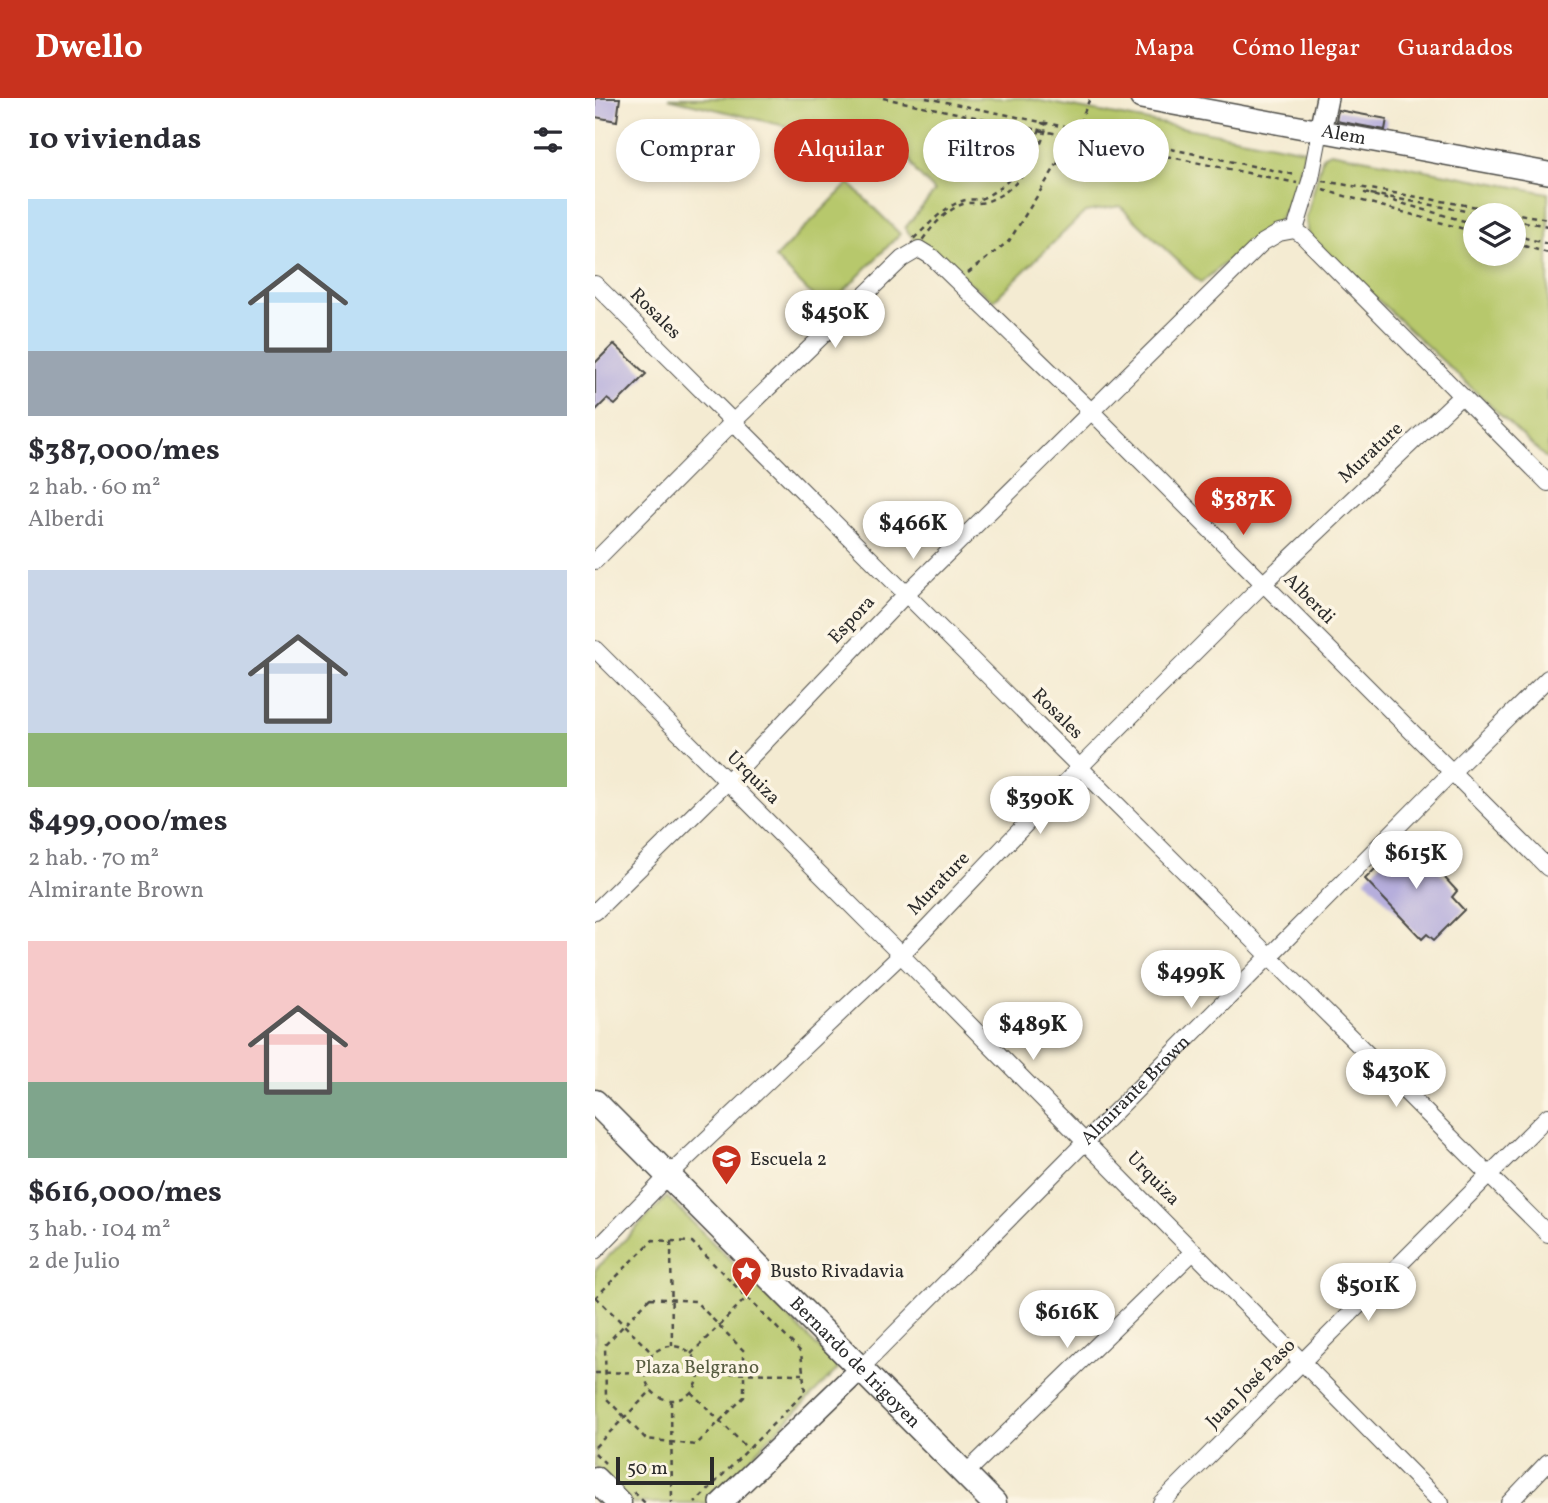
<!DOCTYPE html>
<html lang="es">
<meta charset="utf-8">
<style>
body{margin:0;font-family:Vollkorn,serif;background:#f2f2f3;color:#2b2b33;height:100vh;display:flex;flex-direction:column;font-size:26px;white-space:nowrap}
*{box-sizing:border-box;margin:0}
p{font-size:23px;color:#7c7c81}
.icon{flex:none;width:38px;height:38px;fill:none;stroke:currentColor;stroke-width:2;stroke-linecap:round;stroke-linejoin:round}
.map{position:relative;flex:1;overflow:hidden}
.details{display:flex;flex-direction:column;background:#fff;width:595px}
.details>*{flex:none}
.hud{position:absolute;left:21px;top:21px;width:665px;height:63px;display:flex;gap:14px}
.controls{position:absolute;left:868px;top:105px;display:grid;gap:14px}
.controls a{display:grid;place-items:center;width:63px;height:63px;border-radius:50%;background:#fff;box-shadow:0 4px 10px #0003;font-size:35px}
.scale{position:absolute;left:21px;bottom:18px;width:98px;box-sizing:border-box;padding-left:7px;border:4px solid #2b2b2b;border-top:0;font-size:19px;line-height:24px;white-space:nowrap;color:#2b2b2b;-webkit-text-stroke:5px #fcf5e5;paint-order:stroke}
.price{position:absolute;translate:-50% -60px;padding:0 16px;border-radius:24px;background:#fff;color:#222;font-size:23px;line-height:46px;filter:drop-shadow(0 2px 4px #0008)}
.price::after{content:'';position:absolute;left:50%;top:42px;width:21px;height:16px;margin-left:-10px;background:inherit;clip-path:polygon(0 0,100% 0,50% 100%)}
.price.on{background:#c8321e;color:#fff}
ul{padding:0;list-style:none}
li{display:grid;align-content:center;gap:14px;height:371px;padding:0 28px}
li span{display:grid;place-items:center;height:217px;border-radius:0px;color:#555}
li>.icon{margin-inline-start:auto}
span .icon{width:126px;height:126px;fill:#fffc;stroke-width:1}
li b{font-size:30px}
h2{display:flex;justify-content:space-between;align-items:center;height:84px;padding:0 28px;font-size:30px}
.pill{padding:0 24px;border-radius:32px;background:#fff;box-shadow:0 4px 10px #0003;font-size:24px;line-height:63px}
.pill.on{background:#c8321e;color:#fff}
header{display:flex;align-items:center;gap:42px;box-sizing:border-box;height:98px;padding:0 35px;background:#c8321e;color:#fff}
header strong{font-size:33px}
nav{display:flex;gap:38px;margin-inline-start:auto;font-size:24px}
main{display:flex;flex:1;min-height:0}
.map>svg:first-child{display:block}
.green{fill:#b7c86c;stroke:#717a4c;stroke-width:2;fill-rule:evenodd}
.building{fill:#b6aedc}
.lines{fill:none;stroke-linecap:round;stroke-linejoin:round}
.minor-casing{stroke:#494844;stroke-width:18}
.secondary-casing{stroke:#494844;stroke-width:24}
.primary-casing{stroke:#494844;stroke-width:27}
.path{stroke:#494844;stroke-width:2.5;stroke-dasharray:5 5;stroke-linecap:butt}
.minor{stroke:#fff;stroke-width:16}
.secondary{stroke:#fff;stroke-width:21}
.primary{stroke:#fff;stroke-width:24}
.labels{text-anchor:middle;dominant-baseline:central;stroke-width:7;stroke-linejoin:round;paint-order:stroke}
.street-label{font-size:19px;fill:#2b2b2b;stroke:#fcf5e5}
.poi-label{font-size:19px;fill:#2b2b2b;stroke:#fcf5e5;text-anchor:start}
.park-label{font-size:19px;fill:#555a3e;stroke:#fcf5e5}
</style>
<header>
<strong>Dwello</strong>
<nav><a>Mapa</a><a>Cómo llegar</a><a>Guardados</a></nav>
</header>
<main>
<section class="details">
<h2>10 viviendas<svg class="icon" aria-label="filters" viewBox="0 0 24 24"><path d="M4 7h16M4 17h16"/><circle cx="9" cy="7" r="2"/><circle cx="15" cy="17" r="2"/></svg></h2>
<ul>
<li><span style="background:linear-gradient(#bfe0f5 70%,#9aa5b1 0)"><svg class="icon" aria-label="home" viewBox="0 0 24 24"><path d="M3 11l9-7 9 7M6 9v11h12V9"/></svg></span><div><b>$387,000/mes</b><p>2 hab. · 60 m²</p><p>Alberdi</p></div></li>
<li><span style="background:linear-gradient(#c9d6e8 75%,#8fb573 0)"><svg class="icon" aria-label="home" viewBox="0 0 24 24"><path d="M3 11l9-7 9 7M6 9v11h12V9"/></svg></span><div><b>$499,000/mes</b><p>2 hab. · 70 m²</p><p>Almirante Brown</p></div></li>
<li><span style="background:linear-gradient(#f6c9c9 65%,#7fa58c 0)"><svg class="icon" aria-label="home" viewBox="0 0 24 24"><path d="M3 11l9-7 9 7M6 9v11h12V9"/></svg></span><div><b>$616,000/mes</b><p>3 hab. · 104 m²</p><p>2 de Julio</p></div></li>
</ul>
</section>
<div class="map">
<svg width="953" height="1405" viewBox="0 0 953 1405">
<rect width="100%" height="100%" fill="#fcf5e5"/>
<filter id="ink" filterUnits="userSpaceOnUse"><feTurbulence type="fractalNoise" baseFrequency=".0143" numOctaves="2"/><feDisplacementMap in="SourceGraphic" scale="14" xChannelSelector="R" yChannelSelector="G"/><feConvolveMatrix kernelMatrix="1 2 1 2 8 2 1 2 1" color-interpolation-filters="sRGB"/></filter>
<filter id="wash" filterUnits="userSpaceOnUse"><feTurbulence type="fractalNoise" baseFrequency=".00686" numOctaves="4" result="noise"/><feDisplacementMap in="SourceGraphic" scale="28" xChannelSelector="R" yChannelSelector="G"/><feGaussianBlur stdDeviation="1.57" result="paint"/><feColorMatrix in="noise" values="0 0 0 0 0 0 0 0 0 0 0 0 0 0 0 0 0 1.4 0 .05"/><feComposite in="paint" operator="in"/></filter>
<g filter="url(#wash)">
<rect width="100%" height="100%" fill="#f4ebd2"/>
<g class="green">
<path d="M73 0H430L710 52 699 96 682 125 657 142 606 185 525 108 490 114 399 202 324 148 310 130 340 93 321 74 312 57Z"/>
<path d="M735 54 953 95V362L714 137 711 121 728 58ZM880 117H919V156H880Z"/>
<path d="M254 85 305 136 231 211 180 160Z"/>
<path d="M72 1099 244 1270 111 1405H37L0 1368V1172Z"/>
</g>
<g id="blocks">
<g class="building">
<path d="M0 0H25L22 23 0 19Z"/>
<path d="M743 12 792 21 790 32 741 23Z"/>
<path d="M19 246 51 276 20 307 12 301 0 313V265Z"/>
<path d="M812 739 862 793 857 799 869 812 839 842 832 836 827 841 770 781Z"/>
</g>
</g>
</g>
<g filter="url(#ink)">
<use href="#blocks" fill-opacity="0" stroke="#494844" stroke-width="2"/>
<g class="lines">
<defs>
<g id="minor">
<path d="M700 132 716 80 725 33"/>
<path d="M0 186 953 1136"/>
<path d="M0 463 138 324 307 161 324 151 337 159 497 314 953 770"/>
<path d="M0 551 306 857 846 1405"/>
<path d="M0 814 132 684 311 496 667 145 684 135 700 132 707 137 953 385"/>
<path d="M0 1153 73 1078 306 857 485 669 668 486 866 298"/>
<path id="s1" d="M265 1271 857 674 953 580"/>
<path d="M370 1376 599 1153"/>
<path d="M566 1405 953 1018"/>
<path d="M914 1405 953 1364"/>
</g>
<g id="secondary">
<path id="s2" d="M546 0 953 75"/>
<path d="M725 33 732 0"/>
<path d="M126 1405 265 1271"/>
</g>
<g id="primary">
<path id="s3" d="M0 1004 399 1405"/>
<path d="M0 1381 24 1405"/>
</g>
</defs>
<use href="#minor" class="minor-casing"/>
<use href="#secondary" class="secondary-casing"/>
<use href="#primary" class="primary-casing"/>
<g class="path">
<path d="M288 0 702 85"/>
<path d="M331 0 701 77"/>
<path d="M447 25 452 27C443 60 424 93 390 104 383 106 375 104 368 106 348 113 332 135 321 151L316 143C331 130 348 109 367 103 374 100 382 103 388 100 420 84 436 58 447 25Z"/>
<path d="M728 83 953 121"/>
<path d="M728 92 880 134"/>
<path d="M919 122 953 128"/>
<path d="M880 126 770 95 893 117"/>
<path d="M919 137 953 146"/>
<path d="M919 145 953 155"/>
<path d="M373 175 414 143 479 39 495 0"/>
<path d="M76 1143 77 1248"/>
<path d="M1 1199 58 1256"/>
<path d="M0 1200 58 1142 97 1144 206 1254 210 1294 100 1405"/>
<path d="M55 1200 100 1203 149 1253V1299L101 1347 51 1341 11 1300 10 1247Z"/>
<circle cx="77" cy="1275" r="27"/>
<path d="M96 1256 152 1199"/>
<path d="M0 1275 49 1274"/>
<path d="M104 1275 208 1276"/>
<path d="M96 1294 153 1351"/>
<path d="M76 1303 77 1405"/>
<path d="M0 1349 57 1292"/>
<path d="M0 1355 10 1365"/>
<path d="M39 1394 50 1405"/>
</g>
<use href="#minor" class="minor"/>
<use href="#secondary" class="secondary"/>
<use href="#primary" class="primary"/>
</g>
</g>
<defs>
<symbol id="school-pin" viewBox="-11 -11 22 30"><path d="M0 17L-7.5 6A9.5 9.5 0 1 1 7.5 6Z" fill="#c8321e" stroke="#fcf5e5"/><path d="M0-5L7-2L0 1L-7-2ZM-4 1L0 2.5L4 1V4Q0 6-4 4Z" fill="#fff"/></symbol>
<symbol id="sight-pin" viewBox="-11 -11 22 30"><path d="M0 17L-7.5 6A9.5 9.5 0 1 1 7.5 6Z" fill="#c8321e" stroke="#fcf5e5"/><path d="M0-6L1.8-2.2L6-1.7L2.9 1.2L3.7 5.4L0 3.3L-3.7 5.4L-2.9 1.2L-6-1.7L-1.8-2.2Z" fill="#fff"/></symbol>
</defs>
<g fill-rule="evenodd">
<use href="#school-pin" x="114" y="1044" width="35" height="47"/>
<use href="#sight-pin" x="134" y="1156" width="35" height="47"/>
</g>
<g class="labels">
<g class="street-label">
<text stroke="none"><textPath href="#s2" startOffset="206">Alem</textPath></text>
<text transform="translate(60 216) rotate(45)">Rosales</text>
<text transform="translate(776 355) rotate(-43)">Murature</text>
<text transform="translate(714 501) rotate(45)">Alberdi</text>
<text transform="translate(257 522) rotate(-47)">Espora</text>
<text transform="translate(462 616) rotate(45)">Rosales</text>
<text transform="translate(158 680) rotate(45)">Urquiza</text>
<text transform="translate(344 786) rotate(-46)">Murature</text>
<text stroke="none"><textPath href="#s1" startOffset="392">Almirante Brown</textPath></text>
<text transform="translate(558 1081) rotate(46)">Urquiza</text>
<text stroke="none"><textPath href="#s3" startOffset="368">Bernardo de Irigoyen</textPath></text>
<text transform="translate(656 1286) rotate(-45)">Juan José Paso</text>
</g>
<g class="poi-label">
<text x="155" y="1062">Escuela 2</text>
<text x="175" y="1174">Busto Rivadavia</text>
</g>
<g class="park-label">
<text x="102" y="1270">Plaza Belgrano</text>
</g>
</g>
</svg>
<div class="controls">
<a><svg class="icon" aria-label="layers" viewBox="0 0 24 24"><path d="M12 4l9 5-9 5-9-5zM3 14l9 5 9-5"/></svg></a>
</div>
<div class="scale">50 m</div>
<b class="price" style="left:240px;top:252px">$450K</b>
<b class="price on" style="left:648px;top:439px">$387K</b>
<b class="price" style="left:318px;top:463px">$466K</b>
<b class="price" style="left:445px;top:738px">$390K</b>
<b class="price" style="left:821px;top:793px">$615K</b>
<b class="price" style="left:596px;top:912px">$499K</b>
<b class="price" style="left:438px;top:964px">$489K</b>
<b class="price" style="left:801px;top:1011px">$430K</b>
<b class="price" style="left:773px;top:1225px">$501K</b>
<b class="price" style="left:472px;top:1252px">$616K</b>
<div class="hud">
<a class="pill">Comprar</a>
<a class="pill on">Alquilar</a>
<a class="pill">Filtros</a>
<a class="pill">Nuevo</a>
</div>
</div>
</main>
